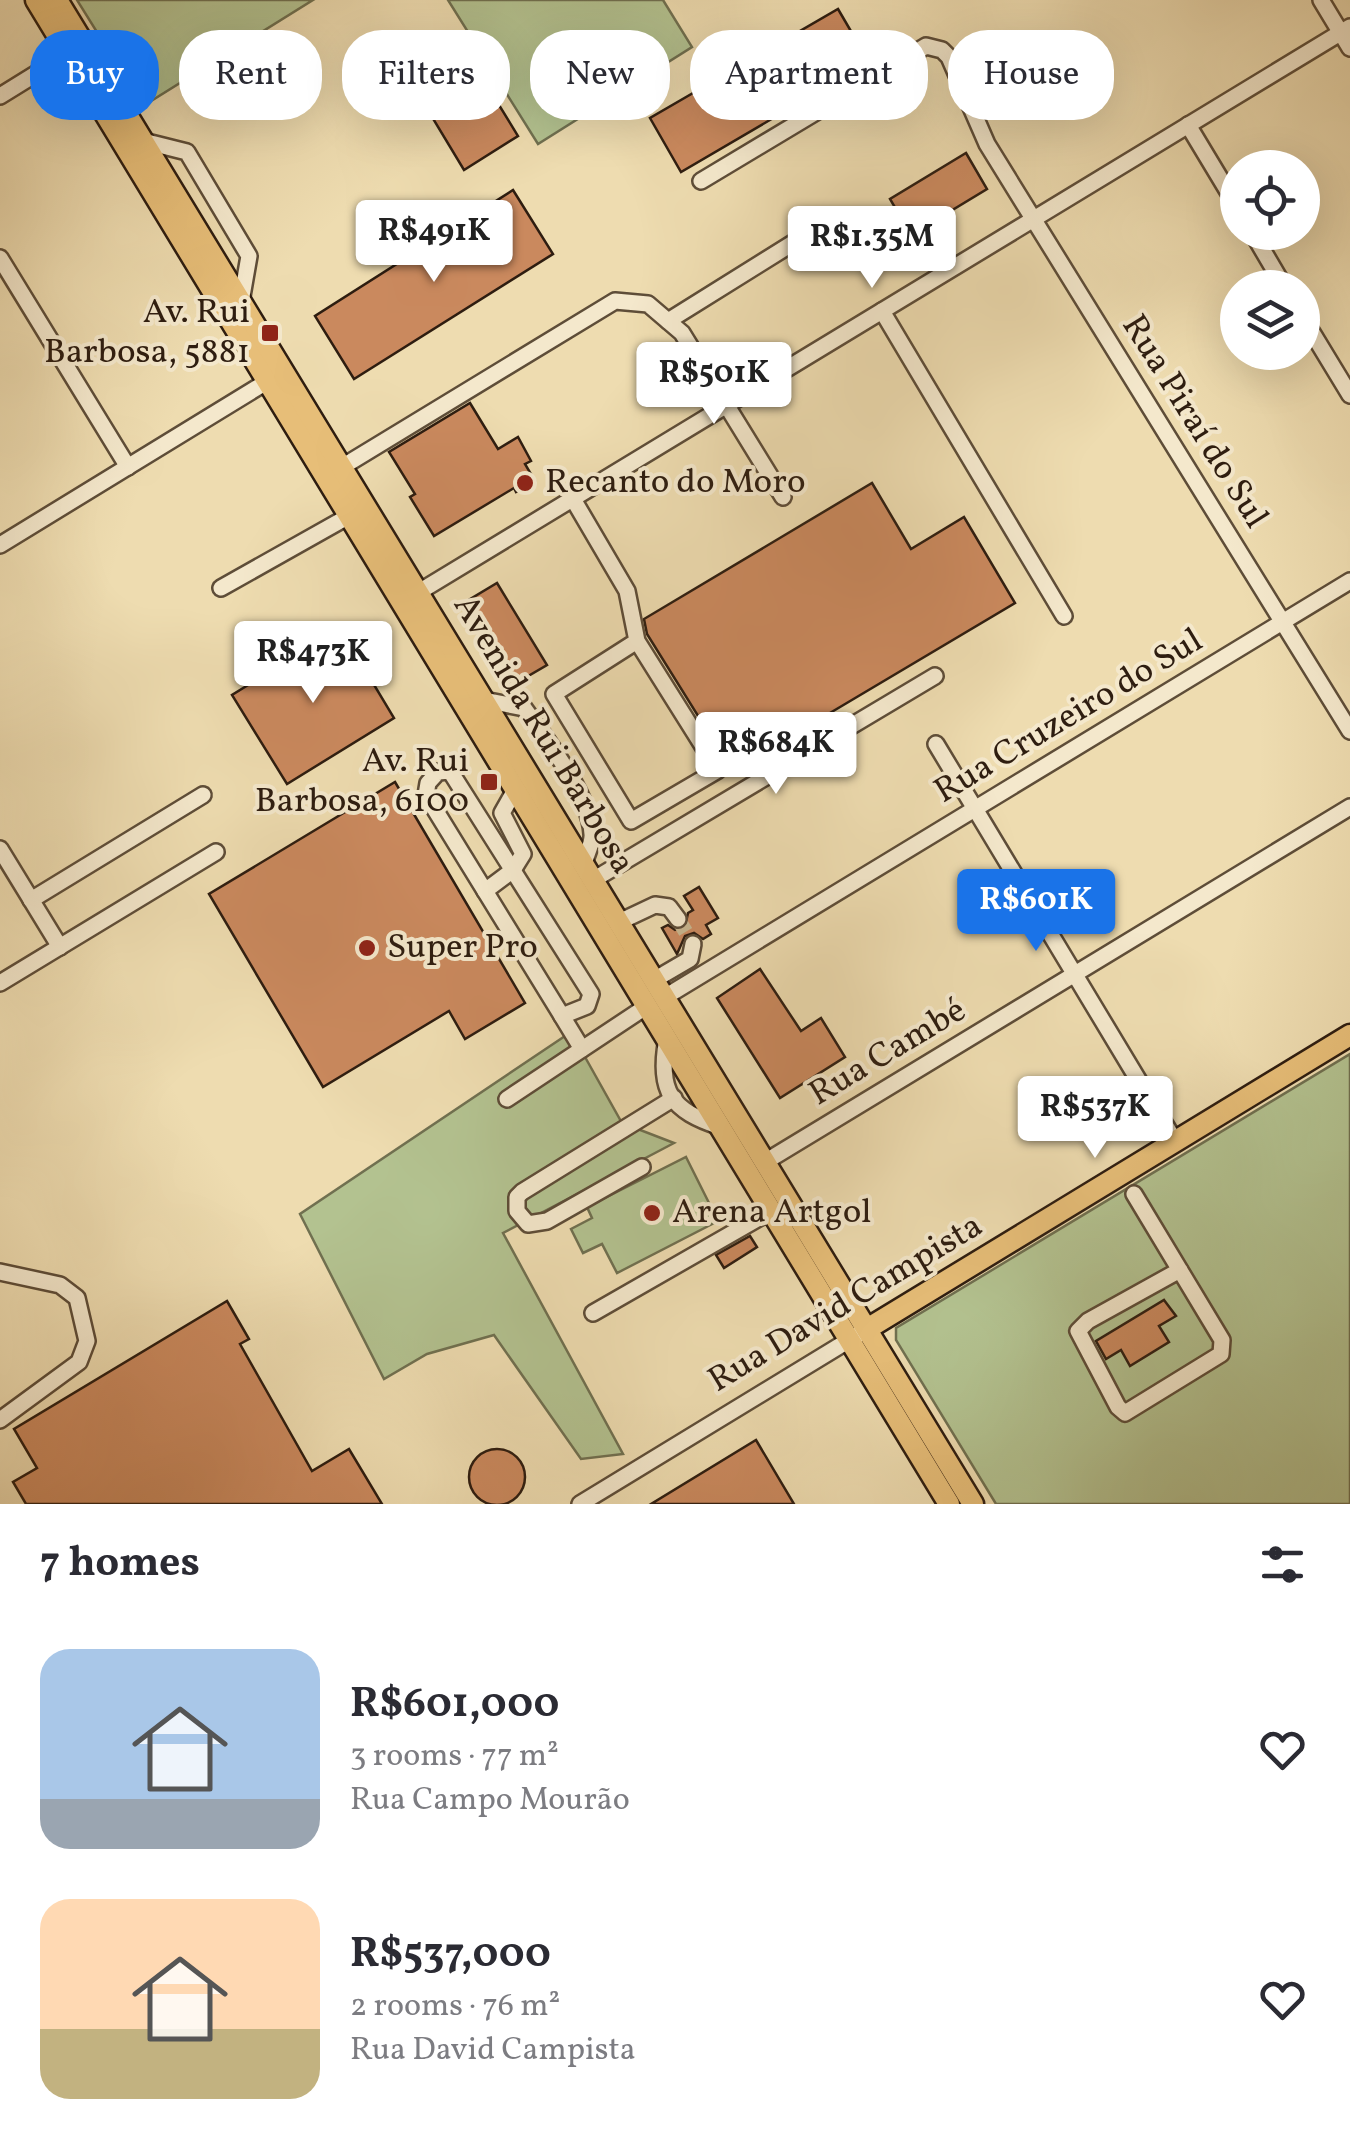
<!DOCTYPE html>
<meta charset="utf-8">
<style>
body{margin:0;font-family:Vollkorn,serif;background:#f7f7f7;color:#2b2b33;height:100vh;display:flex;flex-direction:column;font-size:38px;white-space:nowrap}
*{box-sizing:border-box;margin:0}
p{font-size:32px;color:#7c7c81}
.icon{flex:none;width:55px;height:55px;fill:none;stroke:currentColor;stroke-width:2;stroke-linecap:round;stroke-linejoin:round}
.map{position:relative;height:1504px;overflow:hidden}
.details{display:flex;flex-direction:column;background:#fff;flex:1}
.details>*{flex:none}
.top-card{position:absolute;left:30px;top:30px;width:1290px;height:90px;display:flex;gap:20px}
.fabs{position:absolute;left:1220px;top:150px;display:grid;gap:20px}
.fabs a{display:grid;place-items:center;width:100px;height:100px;border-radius:50%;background:#fff;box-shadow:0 10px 40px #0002;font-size:50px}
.price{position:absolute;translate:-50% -85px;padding:0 22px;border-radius:10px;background:#fff;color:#222;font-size:32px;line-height:65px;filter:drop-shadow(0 2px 5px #0008)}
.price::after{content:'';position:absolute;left:50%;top:60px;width:30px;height:22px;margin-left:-15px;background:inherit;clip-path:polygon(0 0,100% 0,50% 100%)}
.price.current{background:#1a73e8;color:#fff}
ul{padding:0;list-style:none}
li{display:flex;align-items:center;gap:30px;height:250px;padding:0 40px}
li span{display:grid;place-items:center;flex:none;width:280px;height:200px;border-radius:30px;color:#555}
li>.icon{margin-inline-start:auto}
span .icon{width:120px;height:120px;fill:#fffc;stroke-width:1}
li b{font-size:42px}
h2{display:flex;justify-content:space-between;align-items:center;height:120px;padding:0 40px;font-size:42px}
.pill{padding:0 35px;border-radius:40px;background:#fff;box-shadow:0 10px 40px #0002;font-size:35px;line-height:90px}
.pill.current{background:#1a73e8;color:#fff}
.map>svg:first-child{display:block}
.green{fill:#b3c290;stroke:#707050;stroke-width:2.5}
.building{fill:#ca895e;stroke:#2e1d10;stroke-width:2.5}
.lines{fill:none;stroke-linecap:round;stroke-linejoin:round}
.minor-tunnel{stroke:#c8b690;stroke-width:15;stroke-dasharray:15 8;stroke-linecap:butt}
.minor-casing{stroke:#5e4d38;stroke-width:20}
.major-casing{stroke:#2e1d10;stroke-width:25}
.minor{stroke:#f4e8cc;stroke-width:15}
.major{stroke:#e7be78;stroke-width:20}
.poi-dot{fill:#8f2418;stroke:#f4e8cc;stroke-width:4}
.labels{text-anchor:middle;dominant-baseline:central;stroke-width:8;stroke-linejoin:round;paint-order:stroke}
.poi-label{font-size:35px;fill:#2e1d10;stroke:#f4e8cc;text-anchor:start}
.street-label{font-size:35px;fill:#2e1d10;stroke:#f4e8cc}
</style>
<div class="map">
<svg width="1350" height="1504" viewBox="0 0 1350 1504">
<rect width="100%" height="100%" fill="#eedcb0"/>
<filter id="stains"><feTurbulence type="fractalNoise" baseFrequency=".002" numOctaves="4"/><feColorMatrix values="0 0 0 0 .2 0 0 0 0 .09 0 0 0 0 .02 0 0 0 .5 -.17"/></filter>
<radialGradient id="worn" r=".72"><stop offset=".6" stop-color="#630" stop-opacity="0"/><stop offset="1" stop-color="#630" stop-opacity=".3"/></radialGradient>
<g class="green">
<path d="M77 0H313L143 106Z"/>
<path d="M448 0H663L692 47 538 144Z"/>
<path d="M571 1032 622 1123 674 1143 503 1233 623 1454 581 1459 494 1335 427 1354 384 1379 300 1214Z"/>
<path d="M1350 1054V1504H996L896 1340V1328Z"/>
<path d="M686 1157 718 1221 617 1273 602 1244 583 1253 571 1229 592 1218 587 1207Z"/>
</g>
<g class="building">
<path d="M838 9 869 62 681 172 650 118Z"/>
<path d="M483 79 518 136 464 170 429 112Z"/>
<path d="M966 153 987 189 911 235 890 199Z"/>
<path d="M513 190 553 254 354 379 315 316Z"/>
<path d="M470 403 498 449 518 437 531 461 525 464 535 481 516 492 514 488 434 536 410 497 415 494 389 452Z"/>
<path d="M872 483 911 549 964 517 1015 603 729 773 728 764 647 634 644 619Z"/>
<path d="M497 583 547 665 511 686 462 604Z"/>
<path d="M340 628 394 718 287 784 232 695Z"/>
<path d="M395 782 525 1003 465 1039 449 1011 323 1087 209 894Z"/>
<path d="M699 887 718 918 706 925 711 934 703 939 694 933 685 936 677 954 662 928 668 925 675 930 685 927 688 913 693 910 684 896Z"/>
<path d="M760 969 801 1031 821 1018 845 1057 780 1098 717 998Z"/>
<path d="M750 1236 757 1247 724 1268 716 1255Z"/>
<path d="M1164 1300 1176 1316 1159 1326 1169 1342 1130 1366 1121 1350 1106 1359 1096 1341Z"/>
<path d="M227 1301 249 1339 240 1344 312 1471 349 1449 382 1504H26L13 1482 37 1468 14 1429Z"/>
<path d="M756 1440 794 1504H651Z"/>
<circle cx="497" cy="1477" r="28"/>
</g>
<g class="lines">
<path class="minor-tunnel" d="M678 919 693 944"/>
<defs>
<g id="minor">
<path d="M1321 0 1350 48"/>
<path d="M0 96 76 49"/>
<path d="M1188 125 1238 208"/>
<path d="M143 141 187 152 249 256 241 302"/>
<path d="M701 181 926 46 942 50 949 57 987 144 1350 731"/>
<path d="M1252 232 1285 288"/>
<path d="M0 258 128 467"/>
<path d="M882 311 1064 616"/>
<path d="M1302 316 1350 395"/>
<path d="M668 321 817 228"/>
<path d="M342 467 615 301 648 304 682 333 783 497"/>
<path d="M573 499 627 591 637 641 718 770 631 821 554 694 637 641"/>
<path d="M0 545 268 381"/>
<path d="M221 588 349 516"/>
<path d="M409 598 1350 27"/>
<path d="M484 700 524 708C546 738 590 796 592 834 593 843 586 855 584 864"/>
<path d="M936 744 1175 1141"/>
<path d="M450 771 591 994 587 1006 562 1016 426 795 428 783 438 772Z"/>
<path d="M0 849 60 947"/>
<path d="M593 880 935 676"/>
<path d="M485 891 513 870 523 854 502 813 515 790"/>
<path d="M31 900 203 795"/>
<path d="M619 922 655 905 669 907 678 919"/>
<path d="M654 980 690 959 693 944"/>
<path d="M0 983 216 852"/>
<path d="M665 997 1350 581"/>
<path d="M562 1016 582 1049"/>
<path d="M667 1039C657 1091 671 1111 721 1127"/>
<path d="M507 1099 647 1006"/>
<path d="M765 1162 1350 807"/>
<path d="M642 1167 547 1221 528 1224 517 1211V1197L522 1192 674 1098"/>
<path d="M1134 1194 1222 1340 1221 1354 1125 1413 1118 1407 1078 1331 1088 1321 1180 1270"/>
<path d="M0 1272 60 1285 77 1298 87 1341 79 1362 0 1420"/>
<path d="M593 1313 771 1211"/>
<path d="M580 1504 859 1334"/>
</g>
<g id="major">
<path d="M36 0 949 1504"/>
<path d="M57 0 973 1504"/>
<path d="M867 1329 1350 1035"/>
</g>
</defs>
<use href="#minor" class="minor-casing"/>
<use href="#major" class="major-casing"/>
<use href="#minor" class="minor"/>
<use href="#major" class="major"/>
</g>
<g class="poi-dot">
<rect x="260" y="323" width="20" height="20" rx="5"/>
<circle cx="525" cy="483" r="10"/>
<rect x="479" y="772" width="20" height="20" rx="5"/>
<circle cx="367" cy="948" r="10"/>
<circle cx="652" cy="1213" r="10"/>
</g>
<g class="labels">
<g class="poi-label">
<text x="250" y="313" text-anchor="end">Av. Rui<tspan x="250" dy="40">Barbosa, 5881</tspan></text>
<text x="545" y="483">Recanto do Moro</text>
<text x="469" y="762" text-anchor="end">Av. Rui<tspan x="469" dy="40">Barbosa, 6100</tspan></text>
<text x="387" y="948">Super Pro</text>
<text x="672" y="1213">Arena Artgol</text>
</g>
<g class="street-label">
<text transform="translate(1194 422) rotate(58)">Rua Piraí do Sul</text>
<text transform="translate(1069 717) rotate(-31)">Rua Cruzeiro do Sul</text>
<text transform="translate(543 735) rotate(59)">Avenida Rui Barbosa</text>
<text transform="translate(888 1053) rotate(-31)">Rua Cambé</text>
<text transform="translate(846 1304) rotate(-31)">Rua David Campista</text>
</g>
</g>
<rect width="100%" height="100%" filter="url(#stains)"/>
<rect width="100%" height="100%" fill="url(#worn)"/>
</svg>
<div class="fabs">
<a><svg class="icon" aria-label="locate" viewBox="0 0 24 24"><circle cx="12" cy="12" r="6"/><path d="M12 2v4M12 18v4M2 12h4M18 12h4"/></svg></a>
<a><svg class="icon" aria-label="layers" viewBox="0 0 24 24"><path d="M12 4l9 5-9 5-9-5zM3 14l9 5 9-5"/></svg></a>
</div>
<b class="price" style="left:434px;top:285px">R$491K</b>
<b class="price" style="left:872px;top:291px">R$1.35M</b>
<b class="price" style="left:714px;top:427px">R$501K</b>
<b class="price" style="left:313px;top:706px">R$473K</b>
<b class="price" style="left:776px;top:797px">R$684K</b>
<b class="price current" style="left:1036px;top:954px">R$601K</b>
<b class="price" style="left:1095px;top:1161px">R$537K</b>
<div class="top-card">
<a class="pill current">Buy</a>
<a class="pill">Rent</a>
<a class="pill">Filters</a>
<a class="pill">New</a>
<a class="pill">Apartment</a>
<a class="pill">House</a>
</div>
</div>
<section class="details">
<h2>7 homes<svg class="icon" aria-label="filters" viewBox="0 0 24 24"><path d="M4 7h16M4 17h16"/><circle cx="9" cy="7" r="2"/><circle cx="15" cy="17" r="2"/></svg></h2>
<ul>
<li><span style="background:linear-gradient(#a9c7e8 75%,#9aa5b1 0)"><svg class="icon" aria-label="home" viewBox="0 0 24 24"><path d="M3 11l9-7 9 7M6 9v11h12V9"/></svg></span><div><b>R$601,000</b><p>3 rooms · 77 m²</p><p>Rua Campo Mourão</p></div><svg class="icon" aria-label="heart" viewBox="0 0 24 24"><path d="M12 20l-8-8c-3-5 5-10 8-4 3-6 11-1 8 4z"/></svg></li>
<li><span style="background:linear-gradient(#ffd9b3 65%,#c2b280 0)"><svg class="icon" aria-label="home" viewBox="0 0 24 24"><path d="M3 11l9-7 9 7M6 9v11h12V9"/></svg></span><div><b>R$537,000</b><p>2 rooms · 76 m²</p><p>Rua David Campista</p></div><svg class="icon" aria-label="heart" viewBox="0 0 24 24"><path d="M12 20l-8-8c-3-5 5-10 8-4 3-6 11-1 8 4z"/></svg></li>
</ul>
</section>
